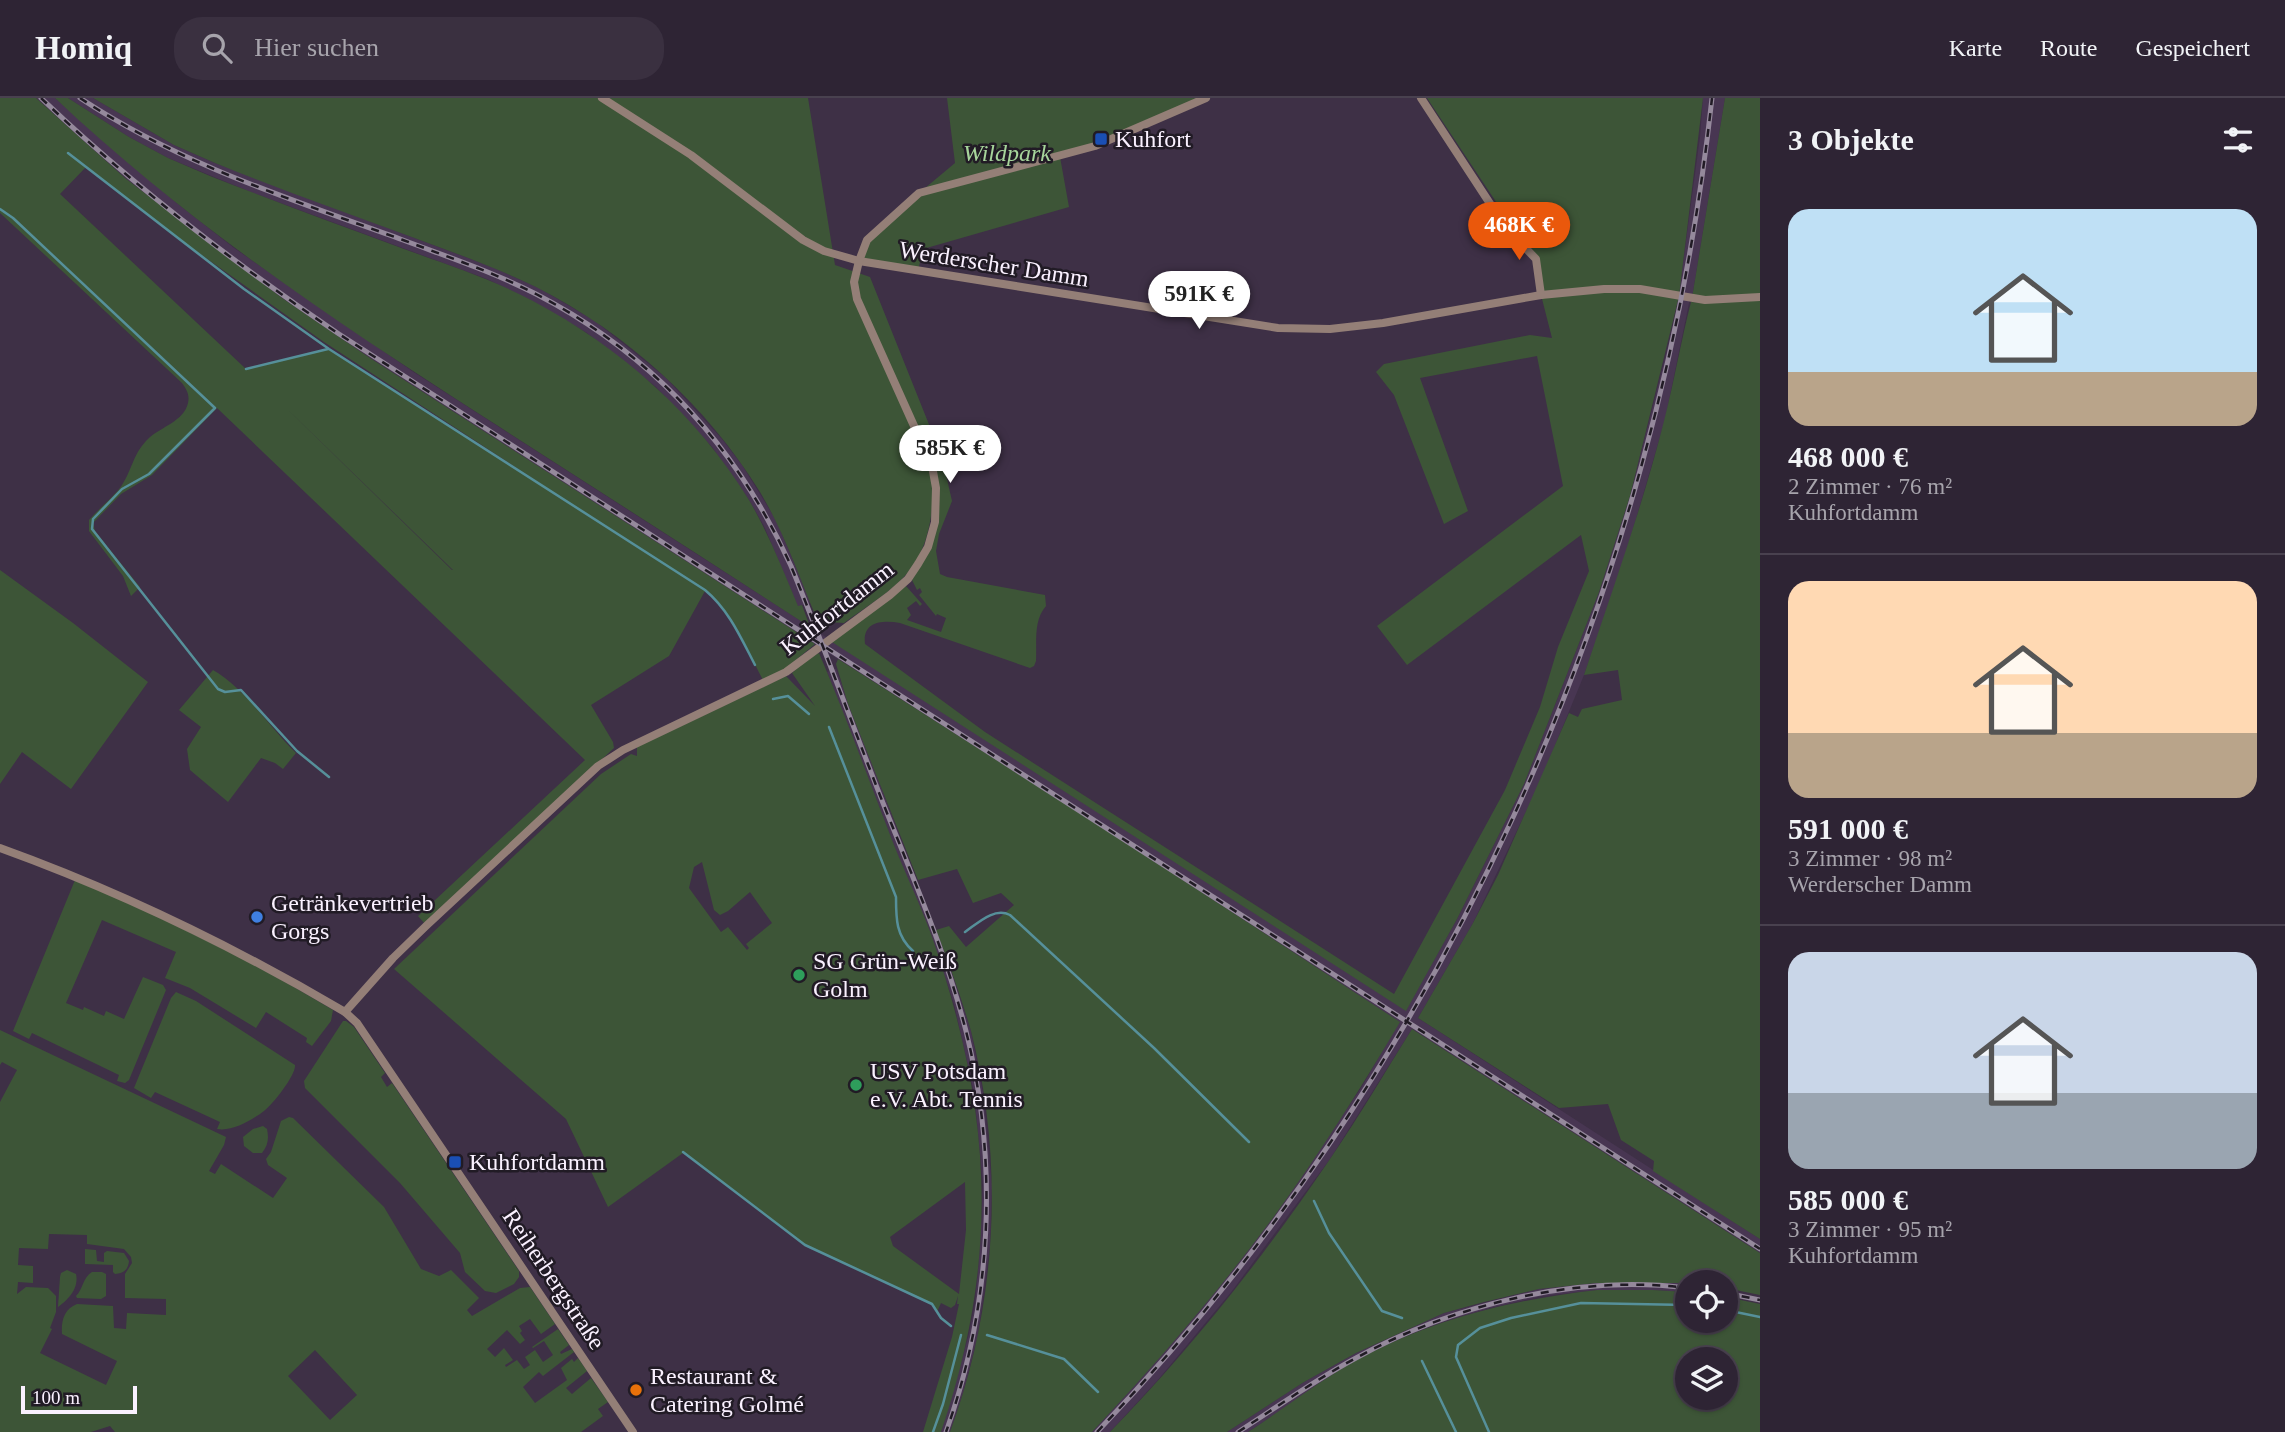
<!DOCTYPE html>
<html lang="de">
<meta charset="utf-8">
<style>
body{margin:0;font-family:"Times New Roman",serif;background:#3a3040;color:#f1f3f6;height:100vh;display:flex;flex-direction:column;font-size:26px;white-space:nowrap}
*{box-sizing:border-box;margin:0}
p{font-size:23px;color:#a7a4ac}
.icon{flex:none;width:38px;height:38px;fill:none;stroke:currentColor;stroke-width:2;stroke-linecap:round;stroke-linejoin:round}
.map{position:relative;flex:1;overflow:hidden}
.details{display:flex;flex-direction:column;background:#2e2434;width:525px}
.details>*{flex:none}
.controls{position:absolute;left:1675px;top:1172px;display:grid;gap:14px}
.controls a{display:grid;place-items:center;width:63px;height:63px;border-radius:50%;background:#2e2434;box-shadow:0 2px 5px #0004,0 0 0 2px #49414f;font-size:35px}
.scale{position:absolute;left:21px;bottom:18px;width:116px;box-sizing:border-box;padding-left:7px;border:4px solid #faf1ff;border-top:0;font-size:19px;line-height:24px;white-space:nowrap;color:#faf1ff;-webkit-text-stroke:5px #211b25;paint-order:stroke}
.price{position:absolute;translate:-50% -60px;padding:0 16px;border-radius:24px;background:#fff;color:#222;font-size:23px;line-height:46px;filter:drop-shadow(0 2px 4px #0008)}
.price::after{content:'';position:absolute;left:50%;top:42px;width:21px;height:16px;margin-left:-10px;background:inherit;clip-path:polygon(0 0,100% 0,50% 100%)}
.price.active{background:#ea580c;color:#fff}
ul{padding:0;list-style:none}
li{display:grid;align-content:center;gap:14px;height:371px;padding:0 28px}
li+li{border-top:2px solid #49414f}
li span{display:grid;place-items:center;height:217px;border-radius:21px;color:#555}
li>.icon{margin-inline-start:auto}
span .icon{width:126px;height:126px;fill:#fffc;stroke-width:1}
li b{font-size:30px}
h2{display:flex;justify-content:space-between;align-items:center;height:84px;padding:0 28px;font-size:30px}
header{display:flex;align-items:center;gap:42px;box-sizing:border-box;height:98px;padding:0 35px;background:#2e2434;border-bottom:2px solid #49414f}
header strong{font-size:33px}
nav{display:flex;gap:38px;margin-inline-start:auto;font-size:24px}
.search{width:490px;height:63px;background:#3a3040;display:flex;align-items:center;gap:18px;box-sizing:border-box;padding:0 24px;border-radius:28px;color:#a7a4ac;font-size:26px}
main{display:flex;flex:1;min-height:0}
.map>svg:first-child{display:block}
.built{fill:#483652}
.green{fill:#3d5537;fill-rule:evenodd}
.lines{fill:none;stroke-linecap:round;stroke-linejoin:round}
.stream{stroke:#56909a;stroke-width:2.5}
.minor{stroke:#947f77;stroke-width:8}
.rail-casing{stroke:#95899c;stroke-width:5}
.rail{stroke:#211b25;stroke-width:2.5;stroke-dasharray:8;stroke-linecap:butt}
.transit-dot{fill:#1a4fb4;stroke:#211b25;stroke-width:2.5}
.shop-dot{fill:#3f7fe0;stroke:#211b25;stroke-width:2.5}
.leisure-dot{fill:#2e9e5b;stroke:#211b25;stroke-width:2.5}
.food-dot{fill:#e8710a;stroke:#211b25;stroke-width:2.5}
.labels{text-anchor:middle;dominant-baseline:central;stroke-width:5;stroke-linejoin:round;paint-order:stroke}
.poi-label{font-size:24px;fill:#faf1ff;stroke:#211b25;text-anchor:start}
.park-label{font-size:24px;font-style:italic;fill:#a7d59b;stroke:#211b25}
.street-label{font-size:24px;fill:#faf1ff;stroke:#211b25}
</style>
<header>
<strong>Homiq</strong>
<div class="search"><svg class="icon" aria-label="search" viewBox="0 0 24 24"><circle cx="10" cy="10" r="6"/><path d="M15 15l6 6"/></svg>Hier suchen</div>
<nav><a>Karte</a><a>Route</a><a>Gespeichert</a></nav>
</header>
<main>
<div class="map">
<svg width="1760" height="1334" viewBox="0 0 1760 1334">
<rect width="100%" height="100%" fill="#3e3046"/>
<g class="built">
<path d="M36 0H55L178 106 234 150 415 275 1406 912 1457 821 1524 686 1599 494 1630 398 1676 217 1700 39 1703 0H1725L1692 200H1690L1665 322 1621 472 1584 577 1540 684 1473 825 1418 920 1760 1141V1155L1412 931 1330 1061 1232 1193 1157 1283 1110 1334H1092L1189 1225 1274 1118 1361 990 1399 924 1100 728 673 456 339 240 227 160 125 80Z"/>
<path d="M68 0H93L174 47 215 65 492 169 539 190 595 223 665 279 722 341 742 367 776 422 811 504 798 509 764 428 749 402 712 349 656 289 587 235 532 203 487 181 253 95 168 60 129 39Z"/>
<path d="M836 571 951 872 971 933 983 995 992 1087 990 1149 978 1237 964 1292 950 1334H941L969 1236 975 1206 980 1148 983 1087 974 995 954 906 931 837 908 784 827 574Z"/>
<path d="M1648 1183 1687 1185V1194L1653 1192H1597L1542 1198 1490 1210 1446 1223 1405 1238 1358 1262 1248 1334H1227L1304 1284 1356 1255 1444 1215 1539 1191 1596 1185Z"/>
</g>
<g class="green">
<path d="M0 0H36L125 80 282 200 370 260 815 546 785 571 763 582C747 552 734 513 705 493L669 558 591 607 613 644 614 650 425 826 418 818 585 662 217 310 152 377 121 396 93 425 95 433 140 489 131 498 123 478 89 433V422C99 410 113 400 122 387 133 370 133 355 149 340 161 329 184 323 188 305 190 296 186 291 182 285L0 115ZM86 69 175 138 324 244 558 397 329 251 246 271 60 96ZM280 304 453 472H452Z"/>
<path d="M55 0H68L129 39 168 60 210 78C274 103 339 127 404 151 448 167 492 181 533 203 620 249 697 317 749 402 769 436 783 472 798 508L802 507 810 529C702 459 593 389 484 319 334 223 185 123 55 0Z"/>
<path d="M93 0H808L835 167 870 179 942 359 952 403 939 436 936 453 940 476 947 479 1045 497 1046 508C1033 523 1037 544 1036 563L1034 568 1030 570 900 525C883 522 862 523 865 546L985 634 1394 896 1505 692 1540 609 1558 549 1589 473 1581 437 1407 567 1377 528 1563 388 1537 258 1420 280 1468 413 1444 426 1394 297 1376 274 1384 266 1530 237 1552 240 1541 197 1538 173 1528 152 1427 0H1703L1679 198 1630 398 1599 494 1524 686 1457 821 1406 913 832 544 906 488 922 506 920 508 916 503 907 510 911 517 907 522 941 534 946 520 937 516 936 518 919 497 922 494 920 490 917 492 912 482C924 462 934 445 938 422L932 411C924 477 894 489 844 525L828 524 816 519C799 478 784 434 760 394 707 308 627 235 536 189 495 169 452 154 409 138 344 114 279 91 215 65L174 47Z"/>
<path d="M947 0H1206L1060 59 1069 109 923 151 918 173 859 163 863 148 882 126 955 65Z"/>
<path d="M1725 0H1760V1141L1653 1073 1654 1063 1621 1042 1608 1006 1559 1010 1418 920 1473 825 1498 777 1569 615 1578 619 1582 611 1622 602 1618 572 1584 577C1612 493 1642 410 1664 323 1674 284 1681 243 1691 204L1706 205 1692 200Z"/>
<path d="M0 472 73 525 148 584 71 691 22 654 0 686Z"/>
<path d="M819 555C846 618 869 683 894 747 906 777 920 806 931 836 992 1011 1001 1157 941 1334H923L952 1239 959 1206H957L958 1198 955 1207 951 1210 941 1205 937 1214 931 1206 818 1154 805 1147 683 1055 608 1109 566 1021 394 871 601 676 631 656 637 658V649L786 578 815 608 792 575 807 561ZM702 764 714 812 720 817 728 813 750 794 772 825 746 846 749 850 747 852 728 829 721 834 689 790 694 769ZM965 1084 966 1132 959 1196 893 1148 890 1139Z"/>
<path d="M838 561 1100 728 1400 924C1361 990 1320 1055 1275 1117 1219 1193 1157 1265 1092 1334H950C997 1207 1005 1065 971 933 961 899 949 865 936 832L949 828 966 849 1014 807 1001 795 973 805 957 771 918 782 848 606 836 566Z"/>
<path d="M213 572C247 592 268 628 296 655L283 671 275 665 261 660 228 704 190 672 187 651 201 629 179 612Z"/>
<path d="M75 782C164 820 251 862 333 912L331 923 312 948 306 944 307 940 266 914 256 930 190 890 165 880 176 854 102 822 66 905 83 912 84 909 104 918 106 913 124 921 143 879 163 887 166 892 129 982 125 985 117 983 119 977 32 935 29 941 13 933Z"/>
<path d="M176 894 196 903 295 967C296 977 273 1006 264 1013 252 1022 232 1034 217 1031L220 1024 155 994 151 1000 134 990 171 900Z"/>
<path d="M343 923H346L354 929 385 975 381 979 387 989 392 985 519 1173V1179L514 1186 496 1195 485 1193 465 1174 460 1155 400 1085 305 990 304 983Z"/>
<path d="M1412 931 1760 1155V1197L1726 1190V1185H1596L1539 1191 1484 1204 1444 1215 1356 1255 1304 1284 1227 1334H1110C1191 1251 1265 1157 1330 1061 1359 1019 1385 974 1412 931Z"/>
<path d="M0 932 226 1039 224 1047 209 1073 215 1076 221 1066 273 1100 287 1080 268 1067 266 1061 271 1054 281 1023 289 1019 293 1020 384 1109 421 1171 439 1178 451 1172 479 1200 467 1212 472 1218 520 1190 530 1189 555 1226 541 1236 530 1221 519 1228 522 1233 520 1235 525 1242 520 1246 507 1232 487 1251 495 1259 504 1250 513 1262 505 1267 506 1269 517 1262 524 1271 530 1267 525 1259 535 1252 543 1264 553 1257 544 1243 533 1250 532 1249 558 1231 569 1247 560 1254 561 1256 572 1251 574 1254 543 1278 539 1274 523 1289 535 1305 567 1282 561 1270 572 1261 574 1264 578 1260 587 1273 566 1290 572 1296 591 1280 608 1304 598 1311 603 1318 581 1334H115L110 1328 91 1334H0V1004L17 972 2 964 0 967ZM49 1136 87 1137V1146L124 1151 131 1159 132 1165 125 1176V1200L166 1201V1217L127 1215 126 1231 114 1230 113 1208 77 1206C64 1211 61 1223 62 1236L117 1263 106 1287 40 1255 52 1231 50 1230 56 1214V1198L48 1190 26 1189 17 1196 18 1184 33 1185V1168L18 1167 19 1150 48 1151ZM315 1252 357 1297 330 1322 288 1278Z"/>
<path d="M263 1028 267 1031C269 1041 268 1047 262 1055H253L244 1048 243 1039 253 1031Z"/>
<path d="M85 1151 96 1152 97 1163 104 1164V1155L107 1153 124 1155 129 1163C128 1172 124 1175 115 1176L113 1174V1167L85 1166Z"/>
<path d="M67 1172 76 1176C79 1190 69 1201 58 1209L60 1179 61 1175Z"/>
<path d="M92 1174H102L106 1176V1198L101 1201 77 1200 76 1198C83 1191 83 1179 92 1174Z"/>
<path d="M1597 1192H1653L1687 1194V1223H1726V1199L1760 1206V1334H1248C1284 1311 1323 1280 1360 1260 1437 1220 1511 1202 1597 1192ZM1687 1262H1726V1300H1687Z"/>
</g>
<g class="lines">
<g class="stream">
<path d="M68 55 244 191 329 251 705 492C729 512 741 540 755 567"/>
<path d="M0 111 13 120 215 310 149 376 122 391 93 421 92 431 218 591 225 594 241 592 297 653 329 679"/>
<path d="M246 271 328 251"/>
<path d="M773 601 788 598 809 616"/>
<path d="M829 629 896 799C896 821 896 838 913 853"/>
<path d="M965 834C978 825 994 809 1010 817L1154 950 1249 1044"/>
<path d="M683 1054 805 1147 932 1206 941 1220 951 1228"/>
<path d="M1314 1103 1329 1135 1382 1213 1402 1220"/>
<path d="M1726 1212 1760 1219"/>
<path d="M987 1237 1064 1261 1098 1294"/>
<path d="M1422 1263 1456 1334"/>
<path d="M933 1334 943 1306 961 1237"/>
<path d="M1489 1334 1456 1259 1458 1247 1480 1230 1511 1220 1581 1205 1687 1207"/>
</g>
<g class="minor">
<path d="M602 0 691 57 803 142 824 153 859 163 1278 230 1330 231 1383 225 1541 197 1604 191H1640L1705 202 1760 199"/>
<path d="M1421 0 1506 130 1536 161 1541 197"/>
<path d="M0 750C122 794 233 848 345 914L357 925 633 1334"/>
<path d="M345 914 393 860 426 828 598 668 623 652 786 574 890 497 908 481 918 466 928 449 935 424 936 390 932 368 857 201 854 184 859 163 867 142 919 95 1095 48 1206 0"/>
</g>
<defs>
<g id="rail">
<path d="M41 0C133 88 234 165 339 236L1760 1151"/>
<path d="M80 0C179 66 293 102 403 142 448 159 493 174 536 196 652 256 737 349 791 468 823 546 852 626 883 705 913 780 946 855 966 933 999 1065 992 1206 946 1334"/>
<path d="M1726 1195 1760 1202"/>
<path d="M1097 1334C1443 973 1658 495 1712 0"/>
<path d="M1238 1334C1277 1309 1315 1282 1356 1260 1452 1207 1577 1176 1687 1190"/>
</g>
</defs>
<use href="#rail" class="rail-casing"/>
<use href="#rail" class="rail"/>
</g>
<g class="transit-dot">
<rect x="1094" y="34" width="14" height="14" rx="3.5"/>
<rect x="448" y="1057" width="14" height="14" rx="3.5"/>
</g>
<circle class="shop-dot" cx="257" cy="819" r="7"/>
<g class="leisure-dot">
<circle cx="799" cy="877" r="7"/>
<circle cx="856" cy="987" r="7"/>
</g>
<circle class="food-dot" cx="636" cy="1292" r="7"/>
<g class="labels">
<g class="poi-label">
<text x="1115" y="41">Kuhfort</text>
<text x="271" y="805">Getränkevertrieb<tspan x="271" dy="28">Gorgs</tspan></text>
<text x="813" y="863">SG Grün-Weiß<tspan x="813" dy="28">Golm</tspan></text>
<text x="870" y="973">USV Potsdam<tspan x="870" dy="28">e.V. Abt. Tennis</tspan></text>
<text x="469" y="1064">Kuhfortdamm</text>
<text x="650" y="1278">Restaurant &amp;<tspan x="650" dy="28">Catering Golmé</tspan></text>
</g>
<g class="park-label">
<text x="1007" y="55">Wildpark</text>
</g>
<g class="street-label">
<text transform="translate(994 166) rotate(9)">Werderscher Damm</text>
<text transform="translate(837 510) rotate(-38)">Kuhfortdamm</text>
<text transform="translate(554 1181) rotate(56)">Reiherbergstraße</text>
</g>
</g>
</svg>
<div class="controls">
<a><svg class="icon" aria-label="locate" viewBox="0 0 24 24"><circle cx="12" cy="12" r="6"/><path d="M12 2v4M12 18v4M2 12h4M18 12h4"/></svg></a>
<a><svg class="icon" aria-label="layers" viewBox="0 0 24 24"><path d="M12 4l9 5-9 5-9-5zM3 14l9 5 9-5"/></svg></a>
</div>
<div class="scale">100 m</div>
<b class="price active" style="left:1519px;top:164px">468K €</b>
<b class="price" style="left:1199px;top:233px">591K €</b>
<b class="price" style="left:950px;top:387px">585K €</b>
</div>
<section class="details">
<h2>3 Objekte<svg class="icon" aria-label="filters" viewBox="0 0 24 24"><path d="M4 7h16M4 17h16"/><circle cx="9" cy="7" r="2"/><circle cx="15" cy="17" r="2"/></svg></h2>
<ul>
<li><span style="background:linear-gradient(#bfe0f5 75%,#b9a48a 0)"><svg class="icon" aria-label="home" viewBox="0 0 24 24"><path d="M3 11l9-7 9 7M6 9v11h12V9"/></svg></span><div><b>468 000 €</b><p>2 Zimmer · 76 m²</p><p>Kuhfortdamm</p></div></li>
<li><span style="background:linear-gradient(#ffd9b3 70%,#b9a48a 0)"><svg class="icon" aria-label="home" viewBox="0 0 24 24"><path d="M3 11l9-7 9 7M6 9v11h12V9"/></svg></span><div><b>591 000 €</b><p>3 Zimmer · 98 m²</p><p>Werderscher Damm</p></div></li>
<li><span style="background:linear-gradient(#c9d6e8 65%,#9aa5b1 0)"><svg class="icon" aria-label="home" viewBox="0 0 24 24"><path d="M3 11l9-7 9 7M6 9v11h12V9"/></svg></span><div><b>585 000 €</b><p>3 Zimmer · 95 m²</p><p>Kuhfortdamm</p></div></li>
</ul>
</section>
</main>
